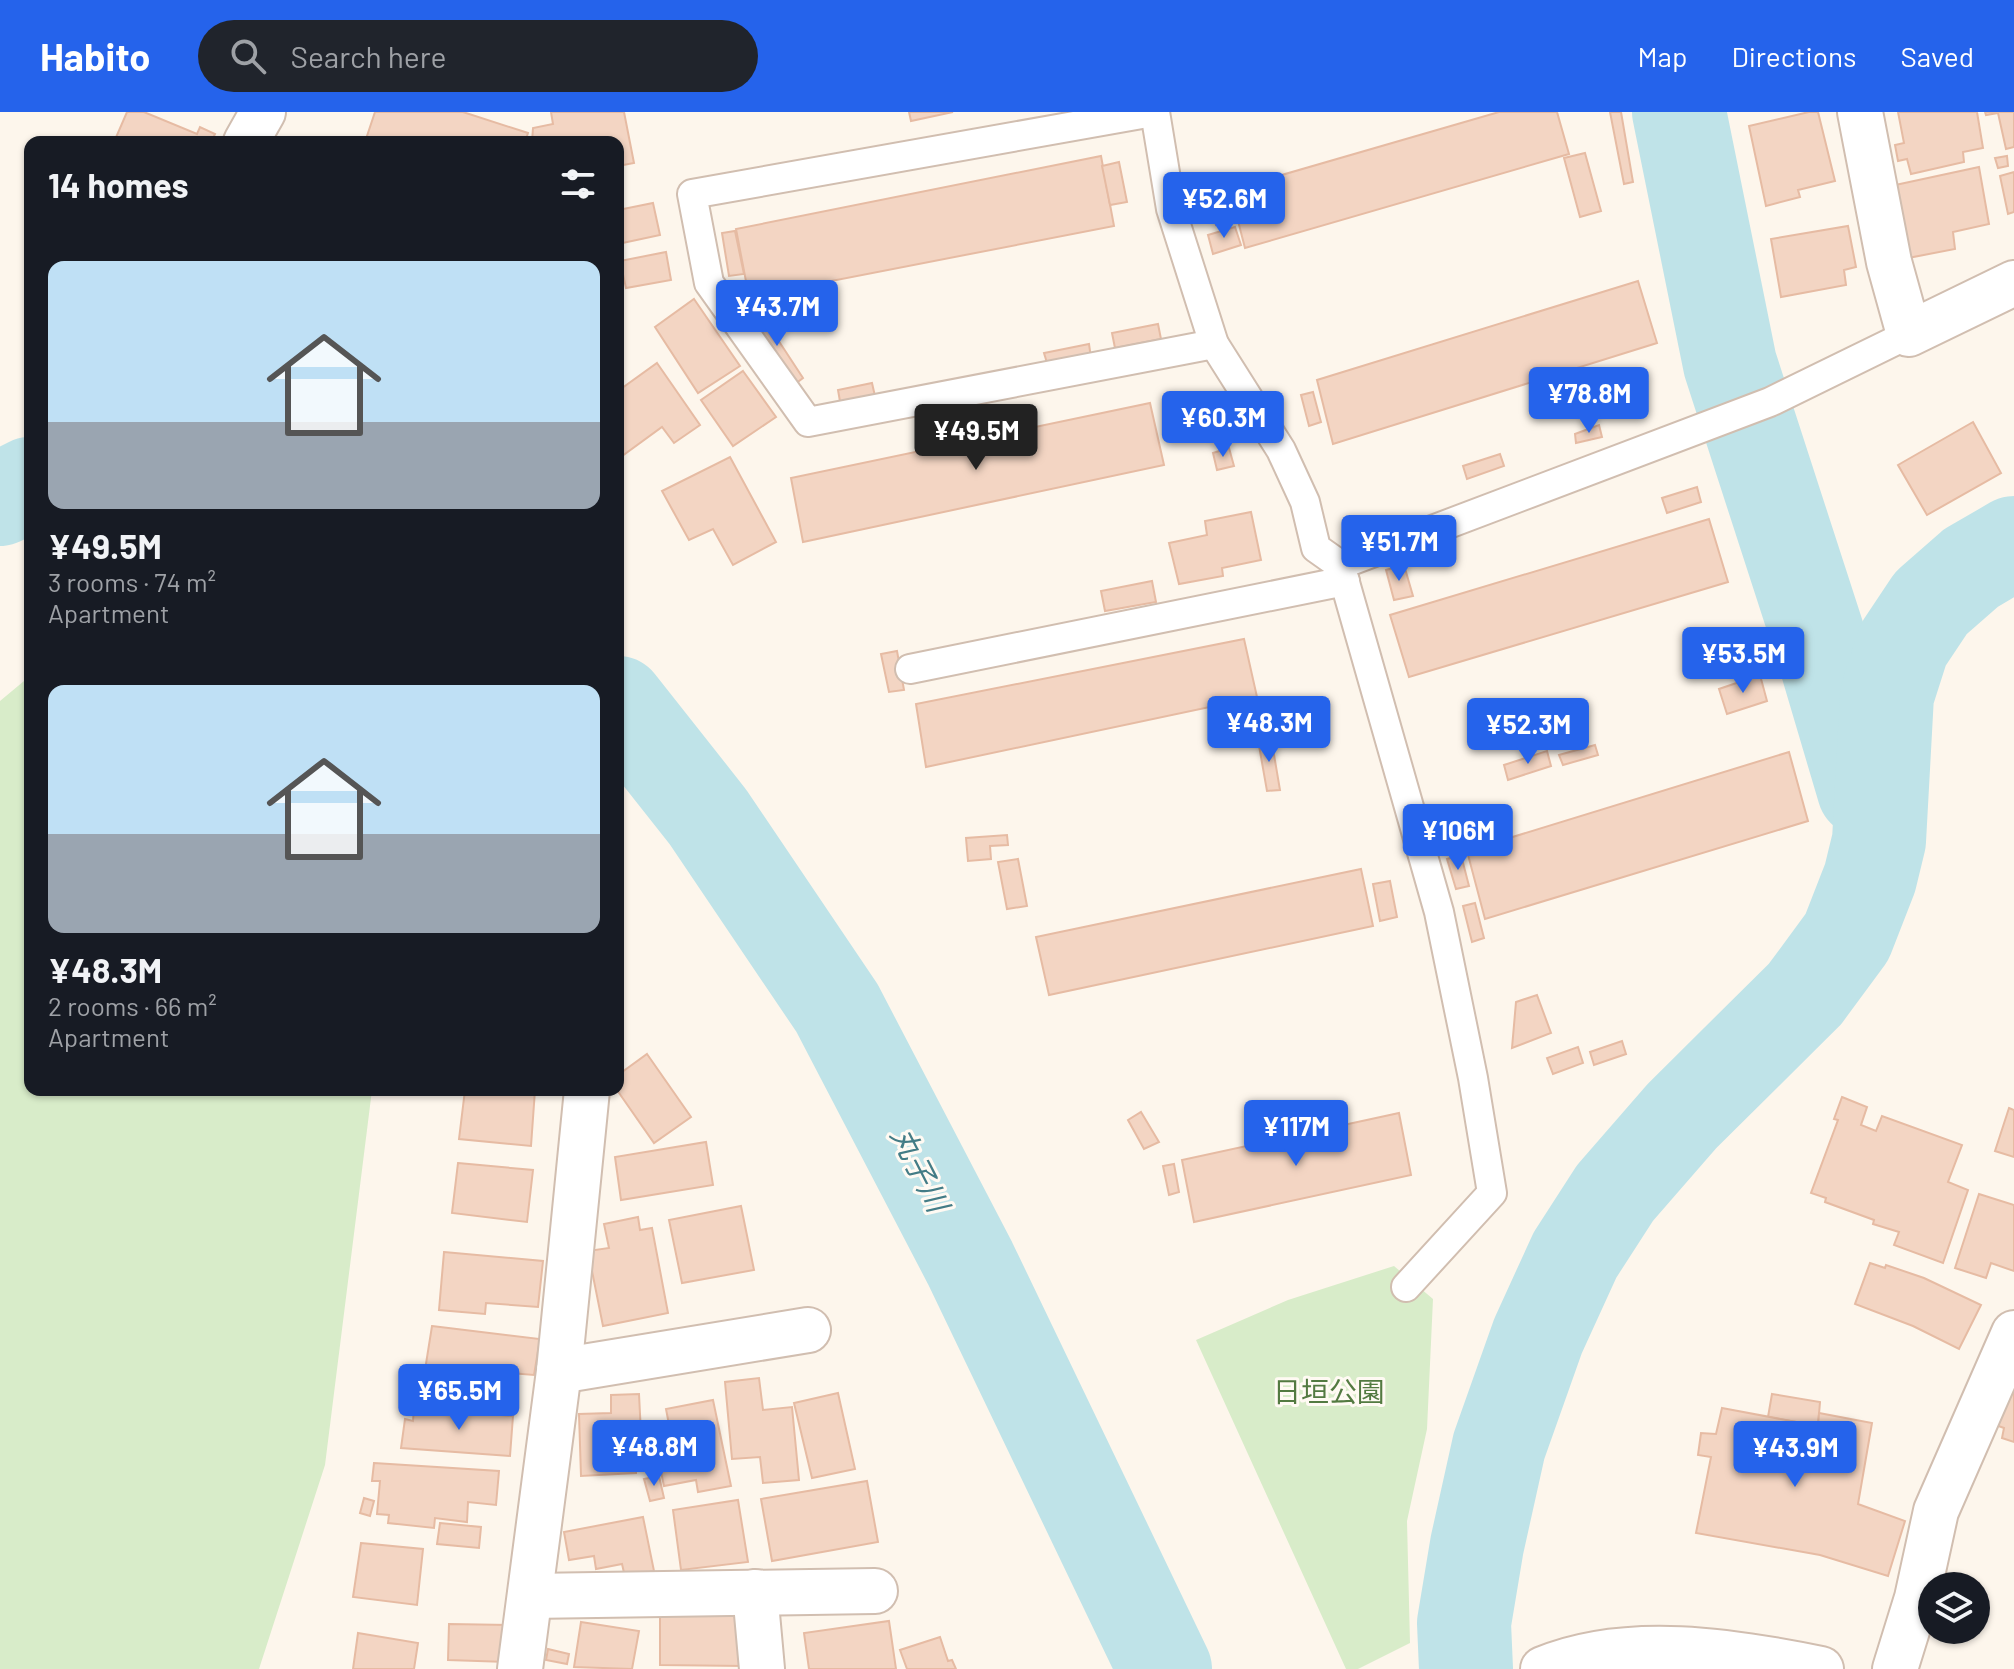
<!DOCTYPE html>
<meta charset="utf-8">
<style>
body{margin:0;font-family:Barlow,"Noto Sans JP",sans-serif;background:#20242c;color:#f1f3f6;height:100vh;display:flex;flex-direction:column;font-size:30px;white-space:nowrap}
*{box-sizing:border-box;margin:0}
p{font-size:26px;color:#9ea1a6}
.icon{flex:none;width:44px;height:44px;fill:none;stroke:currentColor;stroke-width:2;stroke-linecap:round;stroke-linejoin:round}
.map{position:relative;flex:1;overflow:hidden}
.sheet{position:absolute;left:24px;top:24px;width:600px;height:960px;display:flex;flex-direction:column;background:#171b24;border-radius:16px;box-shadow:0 2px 6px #0004}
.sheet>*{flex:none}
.controls{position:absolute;left:1918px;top:1460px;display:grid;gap:16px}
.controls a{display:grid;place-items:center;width:72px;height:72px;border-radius:50%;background:#171b24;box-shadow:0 2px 6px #0004;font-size:40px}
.price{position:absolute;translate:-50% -68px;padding:0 18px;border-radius:8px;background:#2563eb;color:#fff;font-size:26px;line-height:52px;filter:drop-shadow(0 2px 4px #0008)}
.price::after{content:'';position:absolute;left:50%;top:48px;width:24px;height:18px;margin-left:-12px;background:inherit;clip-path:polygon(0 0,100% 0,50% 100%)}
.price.on{background:#222;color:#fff}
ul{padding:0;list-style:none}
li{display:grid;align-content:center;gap:16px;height:424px;padding:0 24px}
li span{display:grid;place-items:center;height:248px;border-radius:16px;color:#555}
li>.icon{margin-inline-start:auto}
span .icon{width:144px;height:144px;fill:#fffc;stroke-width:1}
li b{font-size:34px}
h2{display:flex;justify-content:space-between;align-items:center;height:96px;padding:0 24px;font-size:34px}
header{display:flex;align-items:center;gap:48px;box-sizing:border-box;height:112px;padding:0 40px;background:#2563eb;color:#fff}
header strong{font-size:38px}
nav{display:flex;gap:44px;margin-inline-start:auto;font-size:28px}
.search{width:560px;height:72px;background:#20242c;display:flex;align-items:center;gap:20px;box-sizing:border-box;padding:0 28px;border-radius:44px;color:#9ea1a6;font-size:30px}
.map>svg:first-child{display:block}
.green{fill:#d8ecc9}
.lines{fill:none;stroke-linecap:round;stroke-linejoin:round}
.river{stroke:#bfe3e8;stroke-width:94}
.building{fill:#f3d5c3;stroke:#e6bba3;stroke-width:2}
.service-casing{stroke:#d1beb0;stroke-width:32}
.minor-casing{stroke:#d1beb0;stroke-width:48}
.service{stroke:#fff;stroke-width:28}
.minor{stroke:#fff;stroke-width:44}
.labels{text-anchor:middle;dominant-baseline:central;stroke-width:6;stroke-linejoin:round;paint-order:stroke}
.park-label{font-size:28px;fill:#537a41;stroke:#fffaf3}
.water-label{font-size:30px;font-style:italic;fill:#437c86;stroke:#fffaf3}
</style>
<header>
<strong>Habito</strong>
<div class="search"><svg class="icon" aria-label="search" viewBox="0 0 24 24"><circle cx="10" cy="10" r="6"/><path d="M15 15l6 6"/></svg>Search here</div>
<nav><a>Map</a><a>Directions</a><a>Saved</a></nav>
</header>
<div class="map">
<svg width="2014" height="1557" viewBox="0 0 2014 1557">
<rect width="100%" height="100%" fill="#fdf6ec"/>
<g class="green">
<path d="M30 564V978H372L325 1353 259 1557H0V589Z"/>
<path d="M1394 1154 1433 1187 1427 1317 1407 1409 1410 1531 1358 1557H1346L1196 1228 1288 1188Z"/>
</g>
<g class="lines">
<g class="river">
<path d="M1679 0 1730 252 1822 536 1864 678"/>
<path d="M0 387 30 372"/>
<path d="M618 591 708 705 837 896 970 1151 1165 1557"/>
<path d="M1466 1557 1464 1511 1477 1433 1499 1334 1538 1224 1575 1143 1615 1081 1682 1004 1805 882 1847 825 1870 766 1879 729 1887 583 1903 533 1931 491 1971 456 2014 431"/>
</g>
</g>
<g class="building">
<path d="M127 0H144L197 22 200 15 215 22 211 30H114Z"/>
<path d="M375 0H463L528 21 525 30H365Z"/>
<path d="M551 0H624L634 51 618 54V30H532L533 16 553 12Z"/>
<path d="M909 0H953L911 9Z"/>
<path d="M1499 0H1557L1569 42 1245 136 1230 78Z"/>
<path d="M1610 0H1621L1633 70 1624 72Z"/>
<path d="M1809 0H1818L1835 69 1798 78 1800 85 1766 94 1749 14Z"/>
<path d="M1898 0H1977L1983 36 1963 40 1964 50 1911 62 1907 47 1898 49 1895 33 1904 31Z"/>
<path d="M1985 0H2014V35L2006 37 1998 1 1986 3Z"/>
<path d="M1585 41 1601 99 1580 105 1564 46Z"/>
<path d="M1101 44 1114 114 749 185 736 117Z"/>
<path d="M2007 44 2008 54 1998 56 1995 46Z"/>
<path d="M1119 50 1127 90 1110 93 1102 54Z"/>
<path d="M1979 55 1989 112 1953 120 1955 137 1908 146 1886 75Z"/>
<path d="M2014 60V100L2008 102 2000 64Z"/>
<path d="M1223 86 1230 109 1216 113 1210 89Z"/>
<path d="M653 91 660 123 618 132V98Z"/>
<path d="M1848 114 1856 155 1844 158 1846 173 1781 185 1771 127Z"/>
<path d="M1235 115 1241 133 1213 142 1208 123Z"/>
<path d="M735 119 744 162 729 164 722 121Z"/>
<path d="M666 140 671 168 626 176 620 149Z"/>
<path d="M1638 169 1657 231 1333 332 1317 268Z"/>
<path d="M694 187 740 254 698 281 655 215Z"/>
<path d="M761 202 803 266 795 272 751 208Z"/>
<path d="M1158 212 1161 227 1115 236 1112 221Z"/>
<path d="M1089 232 1091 246 1048 254 1044 241Z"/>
<path d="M657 251 700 313 674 331 662 315 618 347V279Z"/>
<path d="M743 259 776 305 733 334 701 288Z"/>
<path d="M872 271 877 293 842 301 838 278Z"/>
<path d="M1313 280 1321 310 1309 314 1301 283Z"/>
<path d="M1150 291 1164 353 803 430 791 366Z"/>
<path d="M1973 310 2001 361 1927 403 1898 353Z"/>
<path d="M1599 313 1602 325 1576 331 1575 322Z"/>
<path d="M1229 336 1234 354 1217 358 1213 341Z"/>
<path d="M1500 342 1504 354 1467 367 1463 354Z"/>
<path d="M730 345 776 430 733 453 713 417 689 428 662 379Z"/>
<path d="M1697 375 1701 390 1667 401 1662 386Z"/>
<path d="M1251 400 1261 448 1222 456 1223 464 1179 472 1169 431 1207 423 1205 409Z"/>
<path d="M1709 407 1728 470 1409 565 1390 503Z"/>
<path d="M1404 453 1413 484 1394 488 1386 458Z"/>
<path d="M1152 469 1156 490 1105 499 1101 479Z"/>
<path d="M1244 527 1257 585 926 655 916 592Z"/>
<path d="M897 539 904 578 889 580 881 542Z"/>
<path d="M1760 563 1767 589 1727 602 1719 577Z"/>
<path d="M1271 625 1280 678 1267 679 1258 628Z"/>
<path d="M1595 633 1598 643 1563 653 1559 643Z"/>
<path d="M1547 639 1551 654 1508 668 1504 653Z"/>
<path d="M1789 640 1808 709 1485 807 1467 739Z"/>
<path d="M1007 723 1008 733 990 734 991 747 968 749 966 726Z"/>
<path d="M1461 743 1469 774 1456 777 1447 747Z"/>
<path d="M1018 747 1027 794 1007 797 998 750Z"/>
<path d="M1361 757 1373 814 1049 883 1036 825Z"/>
<path d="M1390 769 1397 805 1380 809 1373 772Z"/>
<path d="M1475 791 1484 826 1472 830 1463 794Z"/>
<path d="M1537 883 1551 921 1512 936 1516 890Z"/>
<path d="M1622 929 1626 942 1594 953 1590 940Z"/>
<path d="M1578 935 1583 951 1553 962 1547 946Z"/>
<path d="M647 942 691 1005 654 1031 617 978 618 963Z"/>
<path d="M465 978H535L531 1034 459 1027Z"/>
<path d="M1842 985 1867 995 1861 1013 1876 1019 1882 1004 1962 1033 1948 1070 1968 1078 1943 1151 1894 1133 1899 1120 1873 1112 1874 1108 1825 1090 1826 1086 1811 1081 1838 1008 1834 1007Z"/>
<path d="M2009 996 2014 998V1045L1995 1039Z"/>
<path d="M1141 1000 1159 1030 1144 1037 1128 1008Z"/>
<path d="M1399 1001 1411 1063 1194 1110 1182 1048Z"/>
<path d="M706 1030 713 1073 621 1088 615 1045Z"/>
<path d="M458 1051 533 1058 527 1110 452 1101Z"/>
<path d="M1174 1052 1179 1080 1169 1083 1163 1054Z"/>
<path d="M1979 1082 2014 1093V1159L1991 1151 1986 1166 1955 1156Z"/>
<path d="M741 1094 754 1158 682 1171 669 1108Z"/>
<path d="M638 1105 640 1118 652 1116 668 1201 603 1214 588 1139 609 1136 604 1112Z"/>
<path d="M444 1140 543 1149 538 1195 486 1191 485 1202 439 1198Z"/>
<path d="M1870 1151 1885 1156 1886 1153 1924 1166 1981 1193 1959 1237 1913 1214 1855 1192Z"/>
<path d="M432 1214 540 1227 534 1263 510 1261 507 1270 451 1262 447 1286 421 1283Z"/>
<path d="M2014 1245V1330L2002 1326 2004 1316 1987 1310Z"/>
<path d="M759 1266 763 1298 792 1295 799 1368 763 1371 760 1345 732 1347 725 1270Z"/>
<path d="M838 1281 855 1357 812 1366 794 1291Z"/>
<path d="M639 1282 641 1322 635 1323 636 1361 581 1364 579 1302 611 1301V1283Z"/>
<path d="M1772 1282 1820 1290 1818 1314 1768 1305Z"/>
<path d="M713 1288 731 1374 698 1380 696 1368 664 1374 655 1331 672 1328 666 1297Z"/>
<path d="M414 1296 513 1304 510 1344 401 1336 405 1307 413 1309Z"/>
<path d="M1722 1296 1818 1314 1819 1301 1872 1311 1858 1392 1905 1409 1888 1464 1820 1443 1696 1421 1711 1345 1698 1343 1701 1321 1716 1322Z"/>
<path d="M374 1351 499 1359 496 1393 468 1390 467 1410 435 1406 434 1416 388 1411 389 1403 377 1402 380 1369H372Z"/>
<path d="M659 1364 664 1386 650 1389 644 1367Z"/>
<path d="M867 1369 878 1430 772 1449 761 1387Z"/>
<path d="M364 1386 374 1389 370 1404 360 1401Z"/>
<path d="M738 1388 748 1450 681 1458 673 1398Z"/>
<path d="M643 1405 654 1459 625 1465 622 1452 596 1457 594 1444 569 1448 564 1420Z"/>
<path d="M440 1411 481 1415 479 1436 437 1432Z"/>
<path d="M361 1431 423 1437 417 1493 353 1485Z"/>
<path d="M743 1502 744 1554 660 1553V1504Z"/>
<path d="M889 1509 896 1557H809L804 1521Z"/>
<path d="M581 1510 639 1519 632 1557 574 1555Z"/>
<path d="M449 1512 509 1513 507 1550 448 1548Z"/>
<path d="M358 1521 418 1531 414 1557H353Z"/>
<path d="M940 1525 948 1549 952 1548 956 1557H907L900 1538Z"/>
<path d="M548 1537 569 1542 567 1552 546 1548Z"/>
</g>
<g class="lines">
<defs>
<g id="service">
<path d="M1153 0 692 82 709 171 808 310 1214 232"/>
<path d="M1155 0 1171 97 1214 232 1281 338 1305 390 1316 436 1340 453 1439 800 1473 966 1492 1081 1406 1175"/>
<path d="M1340 453 1770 290 1909 222"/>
<path d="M910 557 1345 469"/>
</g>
<g id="minor">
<path d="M1860 0 1889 150 1909 222 2014 171"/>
<path d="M246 30 263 0"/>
<path d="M559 1259 808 1218"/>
<path d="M755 1480 762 1557"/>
<path d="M530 1484 875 1479"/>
<path d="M520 1557 559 1259 587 978"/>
<path d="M1543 1557C1627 1522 1733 1539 1821 1557"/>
<path d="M1895 1557 1917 1486 1936 1399 2014 1221"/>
</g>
</defs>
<use href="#service" class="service-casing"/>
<use href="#minor" class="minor-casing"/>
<use href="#service" class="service"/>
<use href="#minor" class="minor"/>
</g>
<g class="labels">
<g class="park-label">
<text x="1329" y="1279">日垣公園</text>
</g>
<g class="water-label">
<text transform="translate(921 1057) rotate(63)">丸子川</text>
</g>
</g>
</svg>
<div class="controls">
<a><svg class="icon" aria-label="layers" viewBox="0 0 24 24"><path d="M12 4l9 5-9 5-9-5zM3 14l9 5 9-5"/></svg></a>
</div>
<b class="price" style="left:1224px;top:128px">¥52.6M</b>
<b class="price" style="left:777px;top:236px">¥43.7M</b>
<b class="price" style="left:1589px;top:323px">¥78.8M</b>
<b class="price" style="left:1223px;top:347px">¥60.3M</b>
<b class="price on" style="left:976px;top:360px">¥49.5M</b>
<b class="price" style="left:1399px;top:471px">¥51.7M</b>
<b class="price" style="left:1743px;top:583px">¥53.5M</b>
<b class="price" style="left:1269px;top:652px">¥48.3M</b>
<b class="price" style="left:1528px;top:654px">¥52.3M</b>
<b class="price" style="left:1458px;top:760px">¥106M</b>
<b class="price" style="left:1296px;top:1056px">¥117M</b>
<b class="price" style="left:459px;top:1320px">¥65.5M</b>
<b class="price" style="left:654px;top:1376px">¥48.8M</b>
<b class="price" style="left:1795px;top:1377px">¥43.9M</b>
<section class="sheet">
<h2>14 homes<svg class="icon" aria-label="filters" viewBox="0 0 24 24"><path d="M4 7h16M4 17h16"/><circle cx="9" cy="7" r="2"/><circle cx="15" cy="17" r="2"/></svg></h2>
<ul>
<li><span style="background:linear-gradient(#bfe0f5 65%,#9aa5b1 0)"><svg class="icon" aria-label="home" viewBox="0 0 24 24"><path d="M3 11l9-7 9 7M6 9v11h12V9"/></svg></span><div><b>¥49.5M</b><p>3 rooms · 74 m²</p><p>Apartment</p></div></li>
<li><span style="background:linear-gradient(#bfe0f5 60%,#9aa5b1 0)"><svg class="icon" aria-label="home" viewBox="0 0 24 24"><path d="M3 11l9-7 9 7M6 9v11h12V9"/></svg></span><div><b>¥48.3M</b><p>2 rooms · 66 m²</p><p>Apartment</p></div></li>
</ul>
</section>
</div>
